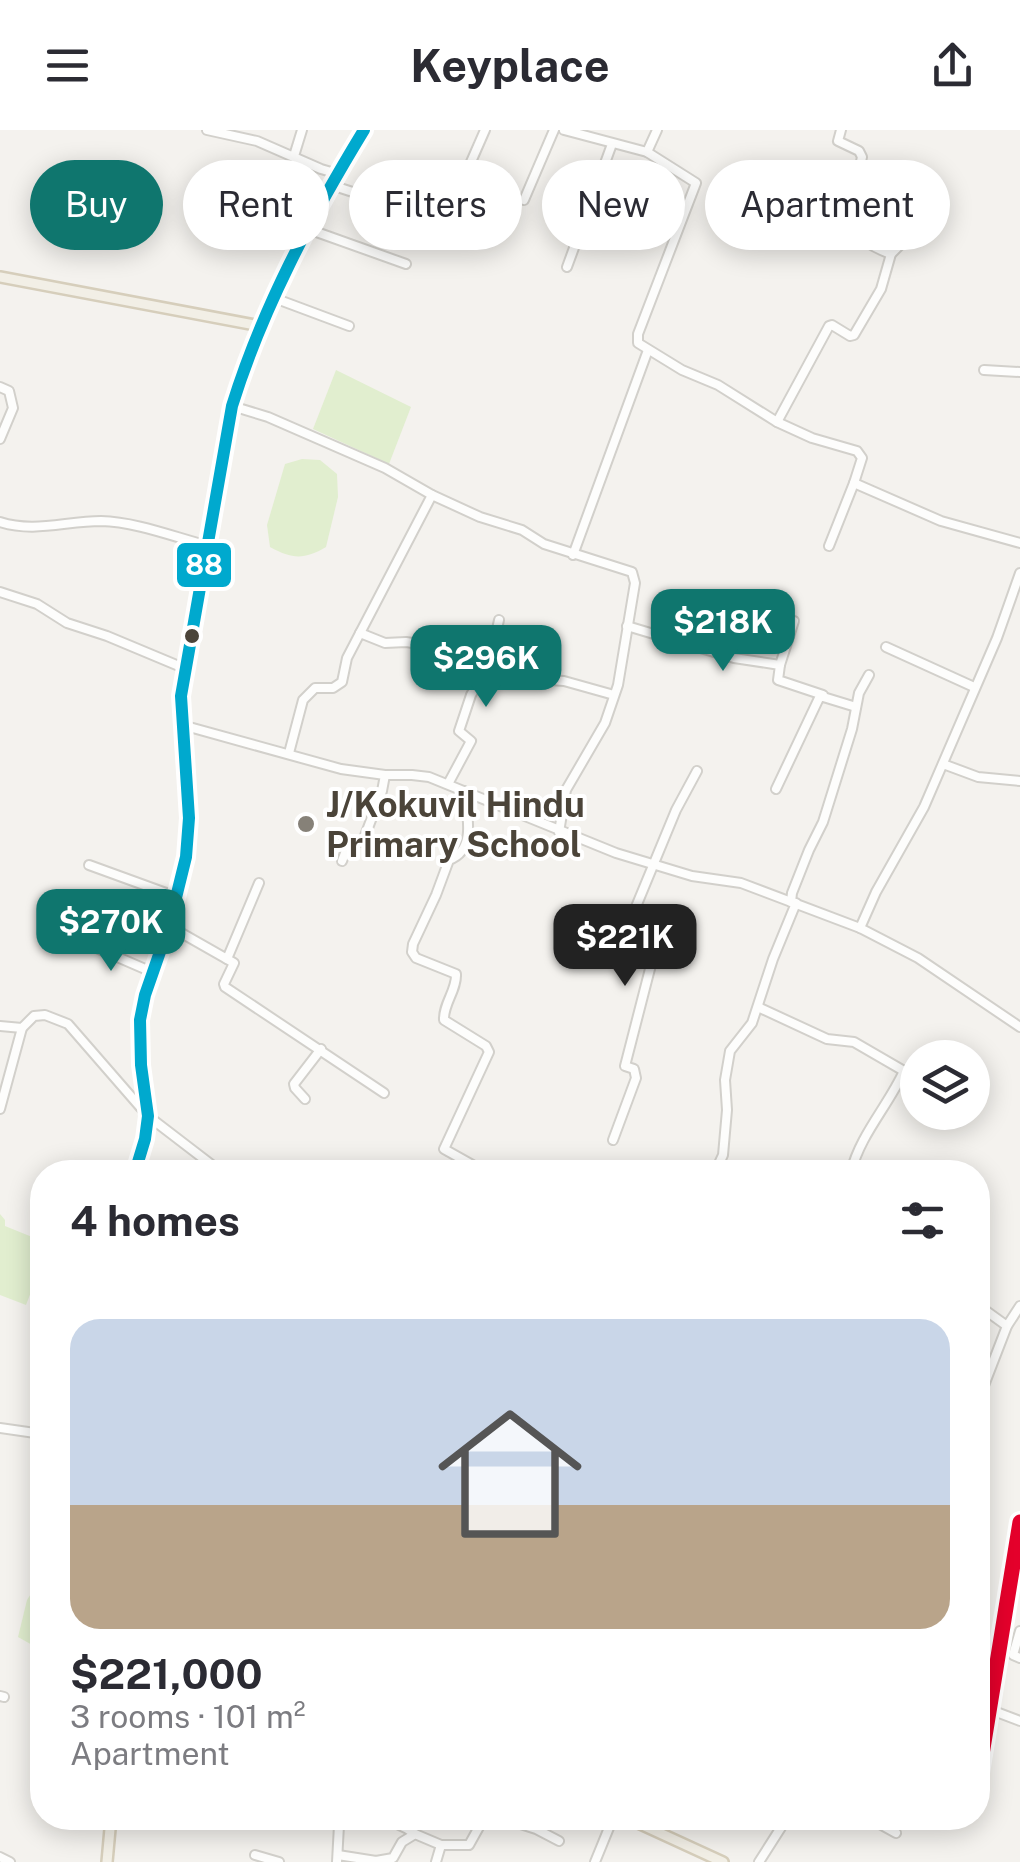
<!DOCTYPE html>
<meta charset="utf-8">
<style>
body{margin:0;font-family:"Public Sans",sans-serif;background:#f2f2f3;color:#2b2b33;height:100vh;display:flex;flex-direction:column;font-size:38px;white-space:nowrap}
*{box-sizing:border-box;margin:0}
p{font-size:32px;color:#7c7c81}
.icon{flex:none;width:55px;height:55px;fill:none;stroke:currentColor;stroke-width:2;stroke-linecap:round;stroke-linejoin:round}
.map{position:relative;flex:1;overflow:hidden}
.side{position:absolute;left:30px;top:1030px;width:960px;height:670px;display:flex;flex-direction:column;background:#fff;border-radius:40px;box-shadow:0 5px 25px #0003}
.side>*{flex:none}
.top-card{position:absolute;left:30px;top:30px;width:960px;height:90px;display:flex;gap:20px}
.tools{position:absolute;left:900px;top:910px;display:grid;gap:20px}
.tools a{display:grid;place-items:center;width:90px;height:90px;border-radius:50%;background:#fff;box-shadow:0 5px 25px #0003;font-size:50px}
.price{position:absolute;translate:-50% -85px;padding:0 22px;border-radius:20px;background:#0f766e;color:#fff;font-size:32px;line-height:65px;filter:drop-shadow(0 2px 5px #0008)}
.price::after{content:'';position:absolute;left:50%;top:60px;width:30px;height:22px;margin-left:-15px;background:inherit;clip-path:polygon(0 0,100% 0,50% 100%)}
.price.current{background:#222;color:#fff}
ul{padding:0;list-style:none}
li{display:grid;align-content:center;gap:20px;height:530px;padding:0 40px}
li span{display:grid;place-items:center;height:310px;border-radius:30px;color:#555}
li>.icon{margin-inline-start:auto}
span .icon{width:180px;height:180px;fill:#fffc;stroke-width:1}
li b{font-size:42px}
h2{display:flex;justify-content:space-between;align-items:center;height:120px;padding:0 40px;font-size:42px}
.chip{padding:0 35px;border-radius:45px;background:#fff;box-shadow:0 5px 25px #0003;font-size:35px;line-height:90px}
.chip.current{background:#0f766e;color:#fff}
header{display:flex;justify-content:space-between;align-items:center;height:130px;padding:0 40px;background:#fff;font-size:45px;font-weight:700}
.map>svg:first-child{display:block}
.green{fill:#e1eecf}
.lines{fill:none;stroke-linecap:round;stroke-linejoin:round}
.minor-casing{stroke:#d2d0cb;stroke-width:12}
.major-casing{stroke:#d6cebb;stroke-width:14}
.minor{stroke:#fdfdfc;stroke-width:8}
.major{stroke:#f2efe6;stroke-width:9}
.bus-1-casing{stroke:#fff;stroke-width:20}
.bus-1{stroke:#00a9ce;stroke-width:12}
.rail-1-casing{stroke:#fff;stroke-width:22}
.rail-1{stroke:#e4002b;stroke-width:15}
.bus-dot{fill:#4b4439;stroke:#fff;stroke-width:4}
.poi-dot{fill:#868178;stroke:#fff;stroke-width:4}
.labels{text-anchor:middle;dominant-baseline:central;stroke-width:8;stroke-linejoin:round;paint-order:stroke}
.poi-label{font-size:35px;font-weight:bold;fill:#4b4439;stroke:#fff;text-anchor:start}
.line-badge{stroke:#fff;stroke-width:4}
.badge-label{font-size:28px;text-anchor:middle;font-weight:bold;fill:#fff}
</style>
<header><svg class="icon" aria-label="menu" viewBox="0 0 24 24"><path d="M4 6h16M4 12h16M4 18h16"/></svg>Keyplace<svg class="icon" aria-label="share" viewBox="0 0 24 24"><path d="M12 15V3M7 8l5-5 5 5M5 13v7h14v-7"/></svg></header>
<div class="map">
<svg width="1020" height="1732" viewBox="0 0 1020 1732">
<rect width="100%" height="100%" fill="#f4f2ee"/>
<g class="green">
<path d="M336 240 411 277 389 334 313 299Z"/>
<path d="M302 329 320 330 337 344 338 367 326 417C304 430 292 429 270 417L267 395 285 334Z"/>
<path d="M0 1084 5 1090V1096L42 1111V1137L39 1141 26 1175 0 1165Z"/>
<path d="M34 1459 42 1461V1518L34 1516 18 1507 27 1470Z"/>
</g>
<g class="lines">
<defs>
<g id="minor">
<path d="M207 0 257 11 321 39 338 44"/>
<path d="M564 0 647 22 696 53 638 204V213L682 240 718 255 777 292 812 308 857 321 862 328 854 353 941 391 1020 413"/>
<path d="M841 0 838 11 859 21 862 27 847 93C859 109 872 117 891 124"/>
<path d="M647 22 657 0"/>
<path d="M294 26 302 0"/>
<path d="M331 55 439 90 446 89 485 0"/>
<path d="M524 70 554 0"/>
<path d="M824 80 847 90"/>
<path d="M308 99 406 134"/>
<path d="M567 137 612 14"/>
<path d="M274 168 349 196"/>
<path d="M984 240 1020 242"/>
<path d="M0 257 9 261 13 278 0 309"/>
<path d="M232 276 268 287 385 338 432 365 480 387 522 400 544 414 632 442 635 453 618 555 605 593 566 660 559 702"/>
<path d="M777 292 829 196 832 195 850 206 854 205 881 159 891 124 902 113"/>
<path d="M0 392C34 403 66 391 101 391 137 392 174 407 209 416"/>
<path d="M829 416 854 353"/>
<path d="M573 425 648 220"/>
<path d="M0 462 37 474 67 493 107 506 186 539"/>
<path d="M627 496 734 528 780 535 778 550 823 565"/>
<path d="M360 503 385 513 406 512 426 515 448 534 465 539 520 548 564 551 614 565"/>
<path d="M886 517 974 557"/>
<path d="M780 535 794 491"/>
<path d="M182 595 341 639 385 645H412L429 647 616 723 692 746 741 753 860 798 918 828 1020 897"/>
<path d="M289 623 303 570 315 558H333L342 552 347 528 432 365"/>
<path d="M943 634 978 647 1020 651"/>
<path d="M448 654 471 611 459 601 471 565 490 531 499 490"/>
<path d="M776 659 820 566 856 577"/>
<path d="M464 661C467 684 477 720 449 730L436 765 413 814 412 822 416 828 456 844C457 860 443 874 444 890L486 916 489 922 444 1019 485 1042"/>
<path d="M342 731 349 713 363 711 382 661 385 645"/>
<path d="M89 735 177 767"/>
<path d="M791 772 792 763 809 720 823 692 852 599 859 563 869 545"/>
<path d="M169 796 234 833 224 854 225 857 384 963"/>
<path d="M860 798 876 762 924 677 997 508 1020 443"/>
<path d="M85 813 152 842"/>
<path d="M227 829 259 753"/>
<path d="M758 877 827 909 854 912 904 941"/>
<path d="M0 896 22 898 34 886 45 885 68 894 148 986 221 1042"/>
<path d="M305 969 295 958 294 954 321 919"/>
<path d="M0 979 22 898"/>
<path d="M613 1010 636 948 634 939 625 936 652 831 650 827 623 818 621 813 676 680 697 641"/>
<path d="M492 1042 494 1041"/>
<path d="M715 1042 723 1025 727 980 725 950 730 921 752 893 773 829 796 773"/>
<path d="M851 1042C860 1005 888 976 904 941L918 949"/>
<path d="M978 1175 1007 1196"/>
<path d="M978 1271 1007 1196 1020 1176"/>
<path d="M0 1298 42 1304"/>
<path d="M1020 1501 1013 1525 1020 1528"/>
<path d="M0 1566 4 1567"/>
<path d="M978 1575 1020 1591"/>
<path d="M329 1688 339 1695 337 1732"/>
<path d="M502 1688 536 1699 559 1711"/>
<path d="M869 1688 896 1703"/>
<path d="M339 1695C362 1683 395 1689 415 1704"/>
<path d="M255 1725 279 1732"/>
<path d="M338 1725 376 1731 393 1728 402 1712 415 1704 441 1715H469L484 1688"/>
<path d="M0 1727 10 1732"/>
<path d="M436 1732 441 1715"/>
<path d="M595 1732 613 1688"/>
<path d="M759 1732 787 1688"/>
</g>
<g id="major">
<path d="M0 147 260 196"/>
<path d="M135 1042 145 1009 148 986 141 935 140 890 145 865 169 796 186 727 189 688 181 566 232 276C262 179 311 87 364 0"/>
<path d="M627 1688 723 1732"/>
<path d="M107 1732 111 1688"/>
</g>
</defs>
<use href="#minor" class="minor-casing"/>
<use href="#major" class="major-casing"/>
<use href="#minor" class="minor"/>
<use href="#major" class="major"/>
<defs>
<path id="bus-1" d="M135 1042 145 1009 148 986 141 935 140 890 145 865 169 796 186 727 189 688 181 566 232 276C262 179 311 87 364 0"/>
</defs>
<use href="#bus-1" class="bus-1-casing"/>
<use href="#bus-1" class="bus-1"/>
<defs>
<path id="rail-1" d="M978 1649 1020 1392"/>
</defs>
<use href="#rail-1" class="rail-1-casing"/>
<use href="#rail-1" class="rail-1"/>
</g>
<circle class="bus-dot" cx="192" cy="506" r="9"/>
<circle class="poi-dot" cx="306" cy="694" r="10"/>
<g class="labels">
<g class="poi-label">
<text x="326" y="674">J/Kokuvil Hindu<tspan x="326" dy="40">Primary School</tspan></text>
</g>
</g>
<rect class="line-badge" x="175" y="411" width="58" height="48" rx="10" fill="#00a9ce"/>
<g class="badge-label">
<text x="204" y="445">88</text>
</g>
</svg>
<div class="tools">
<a><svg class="icon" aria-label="layers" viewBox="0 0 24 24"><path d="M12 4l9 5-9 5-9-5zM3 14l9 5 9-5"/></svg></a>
</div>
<b class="price" style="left:723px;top:544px">$218K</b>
<b class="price" style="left:486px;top:580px">$296K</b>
<b class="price" style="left:111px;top:844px">$270K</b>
<b class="price current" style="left:625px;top:859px">$221K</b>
<div class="top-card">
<a class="chip current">Buy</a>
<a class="chip">Rent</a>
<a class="chip">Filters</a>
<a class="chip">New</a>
<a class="chip">Apartment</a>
</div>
<section class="side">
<h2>4 homes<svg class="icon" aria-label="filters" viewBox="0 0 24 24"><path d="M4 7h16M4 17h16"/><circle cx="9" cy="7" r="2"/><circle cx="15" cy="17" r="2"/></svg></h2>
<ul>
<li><span style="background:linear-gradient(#c9d6e8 60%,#b9a48a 0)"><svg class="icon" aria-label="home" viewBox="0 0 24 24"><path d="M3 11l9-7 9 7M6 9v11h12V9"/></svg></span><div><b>$221,000</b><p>3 rooms · 101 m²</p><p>Apartment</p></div></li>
</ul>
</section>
</div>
